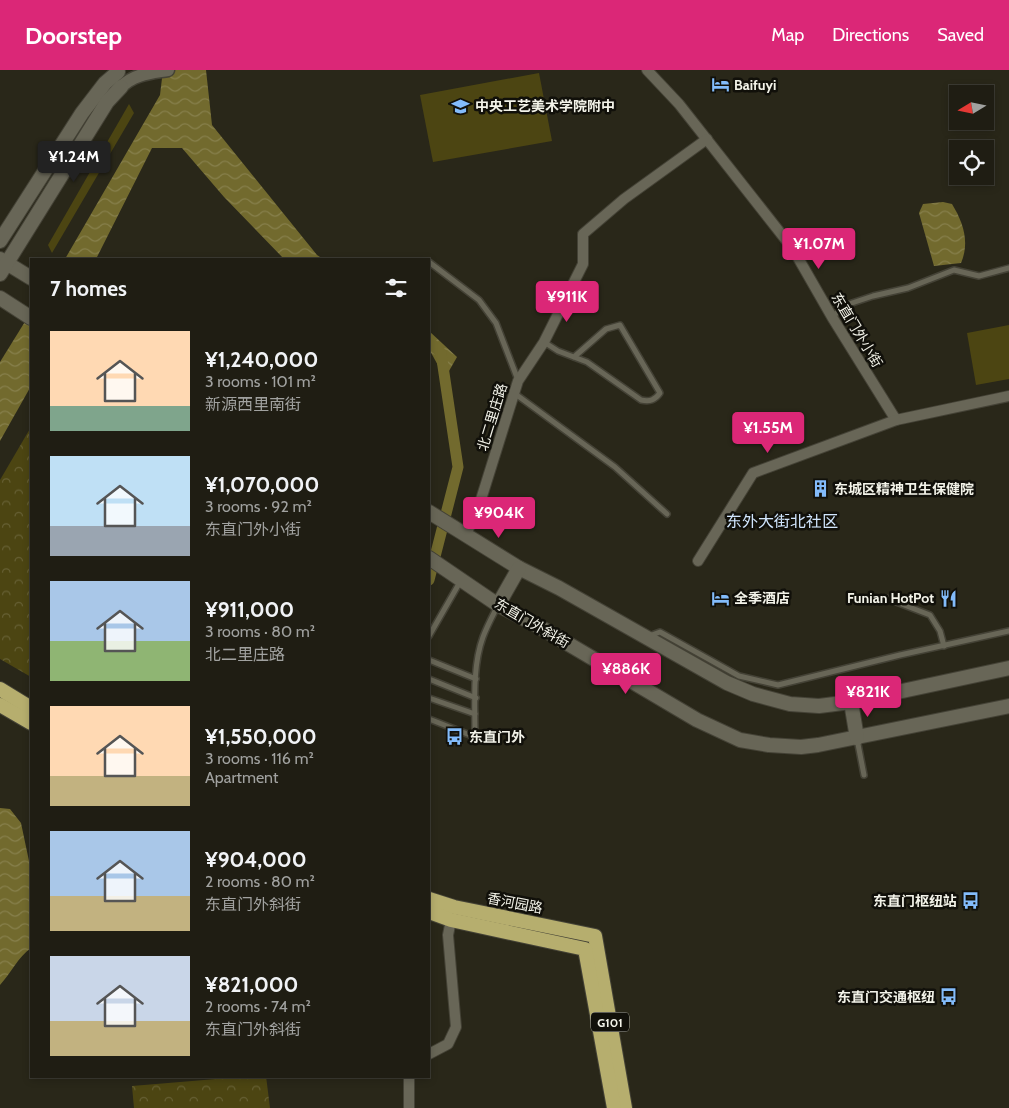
<!DOCTYPE html>
<meta charset="utf-8">
<style>
body{margin:0;font-family:Cabin,"Noto Sans SC",sans-serif;background:#27261c;color:#f1f3f6;height:100vh;display:flex;flex-direction:column;font-size:19px;white-space:nowrap}
*{box-sizing:border-box;margin:0}
p{font-size:16px;color:#a1a2a0}
.icon{flex:none;width:28px;height:28px;fill:none;stroke:currentColor;stroke-width:2;stroke-linecap:round;stroke-linejoin:round}
.map{position:relative;flex:1;overflow:hidden}
.drawer{position:absolute;left:30px;top:188px;width:400px;height:820px;display:flex;flex-direction:column;background:#1f1d13;border-radius:0px;box-shadow:0 2px 8px #0003,0 0 0 1px #3c3b33}
.drawer>*{flex:none}
.needle{width:32px;rotate:260deg}
.controls{position:absolute;left:949px;top:15px;display:grid;gap:10px}
.controls a{display:grid;place-items:center;width:45px;height:45px;border-radius:0px;background:#1f1d13;box-shadow:0 2px 8px #0003,0 0 0 1px #3c3b33;font-size:25px}
.price{position:absolute;translate:-50% -42px;padding:0 11px;border-radius:5px;background:#db2777;color:#fff;font-size:16px;line-height:32px;filter:drop-shadow(0 1px 2px #0008)}
.price::after{content:'';position:absolute;left:50%;top:30px;width:15px;height:11px;margin-left:-8px;background:inherit;clip-path:polygon(0 0,100% 0,50% 100%)}
.price.current{background:#222;color:#fff}
ul{padding:0;list-style:none}
li{display:flex;align-items:center;gap:15px;height:125px;padding:0 20px}
li span{display:grid;place-items:center;flex:none;width:140px;height:100px;border-radius:0px;color:#555}
li>.icon{margin-inline-start:auto}
span .icon{width:60px;height:60px;fill:#fffc;stroke-width:1}
li b{font-size:21px}
h2{display:flex;justify-content:space-between;align-items:center;height:60px;padding:0 20px;font-size:21px}
header{display:flex;align-items:center;gap:30px;box-sizing:border-box;height:70px;padding:0 25px;background:#db2777;color:#fff}
header strong{font-size:24px}
nav{display:flex;gap:28px;margin-inline-start:auto;font-size:18px}
.map>svg:first-child{display:block}
.grass{fill:#4c4512}
.forest{fill:url(#forest-crowns)}
.water{fill:url(#water-waves)}
.lines{fill:none;stroke-linecap:round;stroke-linejoin:round}
.canal{stroke:#726a2e;stroke-width:11}
.service-casing{stroke:#444236;stroke-width:8}
.minor-casing{stroke:#444236;stroke-width:12}
.tertiary-casing{stroke:#444236;stroke-width:15}
.secondary-casing{stroke:#444236;stroke-width:16}
.trunk-casing{stroke:#444236;stroke-width:16}
.service{stroke:#686657;stroke-width:5}
.minor{stroke:#686657;stroke-width:10}
.tertiary{stroke:#686657;stroke-width:12}
.secondary{stroke:#686657;stroke-width:14}
.trunk{stroke:#b6ae6e;stroke-width:14}
.labels{text-anchor:middle;dominant-baseline:central;stroke-width:5;stroke-linejoin:round;paint-order:stroke}
.shield{fill:#11100a;stroke:#afafa6;stroke-width:1}
.shield-label{font-size:12px;font-weight:bold;fill:#f3f3e9}
.poi-label{font-size:14px;font-weight:bold;fill:#f3f3e9;stroke:#11100a;text-anchor:start}
.street-label{font-size:14px;fill:#f3f3e9;stroke:#11100a}
.quarter-label{font-size:16px;fill:#d1e6fe;stroke:#11100a}
</style>
<header>
<strong>Doorstep</strong>
<nav><a>Map</a><a>Directions</a><a>Saved</a></nav>
</header>
<div class="map">
<svg width="1009" height="1038" viewBox="0 0 1009 1038">
<defs>
<pattern id="forest-crowns" width="20" height="18" patternUnits="userSpaceOnUse" patternTransform="scale(1.25)"><rect width="20" height="18" fill="#4c4512"/><path d="M2 6a3 3 0 1 1 6 0M12 15a3 3 0 1 1 6 0" fill="none" stroke="#666034"/></pattern>
<pattern id="water-waves" width="16" height="10" patternUnits="userSpaceOnUse" patternTransform="scale(1.25)"><rect width="16" height="10" fill="#726a2e"/><path d="M0 5q4-4 8 0t8 0" fill="none" stroke="#87804c"/></pattern>
</defs>
<rect width="100%" height="100%" fill="#292719"/>
<g class="grass">
<path d="M539 3 552 71 433 92 420 25Z"/>
<path d="M129 34 134 43 52 183 48 175Z"/>
<path d="M1009 255V309L976 315 967 263Z"/>
</g>
<g class="forest">
<path d="M31 357V607L0 589V410Z"/>
<path d="M252 1006H266L270 1038H134L132 1016Z"/>
</g>
<g class="water">
<path d="M163 0H206L212 55 317 185 323 189H284L224 127 182 78H152L96 189H65L160 25Z"/>
<path d="M943 132 952 134C963 152 970 172 961 193L934 196 919 143 923 134Z"/>
<path d="M31 242V316L0 371V292Z"/>
<path d="M429 261 457 287 445 308 429 279Z"/>
<path d="M0 738 10 739 21 753 29 791 31 794V878C18 887 11 903 0 915Z"/>
</g>
<g class="lines">
<path class="canal" d="M429 271 441 283 458 397 429 510"/>
<defs>
<g id="service">
<path d="M429 192 479 230 496 253 518 310"/>
<path d="M832 247 846 235 873 226 908 218 954 200 979 206 1009 198"/>
<path d="M544 272 558 281 587 292 641 330C650 332 655 330 660 323L620 255 606 259 574 287"/>
<path d="M514 323 615 397 667 444"/>
<path d="M886 528 930 545 940 561 944 576"/>
<path d="M429 566 460 512"/>
<path d="M649 566 660 562 739 606 778 615 900 585 1009 561"/>
<path d="M429 590 476 609"/>
<path d="M429 609 476 628"/>
<path d="M429 628 475 644"/>
<path d="M429 649 475 667C475 634 472 597 483 567 487 556 493 545 498 535"/>
<path d="M857 669 864 705"/>
</g>
<g id="minor">
<path d="M647 0 679 34 793 179 832 247 896 350 1009 326"/>
<path d="M465 466 478 439 518 311 544 272 583 194V164L624 129 707 69"/>
<path d="M698 491 753 403 896 350"/>
<path d="M429 984 448 974 456 957 448 865 451 850"/>
<path d="M409 1006V1038"/>
</g>
<path id="tertiary" d="M121 17C134 4 151 3 168 0"/>
<g id="secondary">
<path d="M0 171 82 43 105 13 118 2"/>
<path d="M0 189 31 208"/>
<path d="M0 204 107 32 121 17"/>
<path d="M0 228 31 248"/>
<path d="M429 442 519 498 559 518 727 613 753 624 790 634 819 636 851 632 1009 598"/>
<path d="M429 488 498 535 538 556 697 650 740 670 769 675 801 677 818 675 1009 636"/>
<path d="M498 535 519 498"/>
<path d="M851 632 857 668"/>
</g>
<g id="trunk">
<path d="M0 619 31 638"/>
<path d="M0 635 31 653"/>
<path d="M429 829 454 837 595 866 625 1038"/>
<path d="M429 842 451 850 585 879 614 1038"/>
</g>
</defs>
<use href="#service" class="service-casing"/>
<use href="#minor" class="minor-casing"/>
<use href="#tertiary" class="tertiary-casing"/>
<use href="#secondary" class="secondary-casing"/>
<use href="#trunk" class="trunk-casing"/>
<use href="#service" class="service"/>
<use href="#minor" class="minor"/>
<use href="#tertiary" class="tertiary"/>
<use href="#secondary" class="secondary"/>
<use href="#trunk" class="trunk"/>
</g>
<defs>
<symbol id="hotel-bare" viewBox="-9 -9 18 18"><path d="M-6-4.5h1.5V1H6V5H4.5V3h-9V5H-6ZM-4 0a1.8 1.8 0 1 1 3.6 0ZM.5 0V-2.5h3Q6-2.5 6 0Z" fill="#83bcfb" stroke="#11100a" stroke-width="2.5" paint-order="stroke"/></symbol>
<symbol id="school-bare" viewBox="-9 -9 18 18"><path d="M0-5L7-2L0 1L-7-2ZM-4 1L0 2.5L4 1V4Q0 6-4 4Z" fill="#83bcfb" stroke="#11100a" stroke-width="2.5" paint-order="stroke"/></symbol>
<symbol id="building-bare" viewBox="-9 -9 18 18"><path d="M-4-6H4V6H1V3H-1V6H-4ZM-2.5-4.3h1.7v1.8h-1.7ZM.8-4.3h1.7v1.8H.8ZM-2.5-1h1.7V.8h-1.7ZM.8-1h1.7V.8H.8Z" fill="#83bcfb" stroke="#11100a" stroke-width="2.5" paint-order="stroke"/></symbol>
<symbol id="restaurant-bare" viewBox="-9 -9 18 18"><path d="M-5-6h1v4h1v-4h1v4h1v-4h1v5L-1.5 .5V6h-2V.5L-5-1ZM5-6V6H3V1.5H1.5Q1.5-4 5-6Z" fill="#83bcfb" stroke="#11100a" stroke-width="2.5" paint-order="stroke"/></symbol>
<symbol id="bus-bare" viewBox="-9 -9 18 18"><path d="M-5-6H5V4H4V6H2V4H-2V6H-4V4H-5ZM-3.5-4V0h7V-4ZM-3.5 1.2v1.5H-2V1.2ZM2 1.2v1.5H3.5V1.2Z" fill="#83bcfb" stroke="#11100a" stroke-width="2.5" paint-order="stroke"/></symbol>
</defs>
<g fill-rule="evenodd">
<use href="#hotel-bare" x="708" y="2" width="25" height="25"/>
<use href="#school-bare" x="448" y="24" width="25" height="25"/>
<use href="#building-bare" x="808" y="406" width="25" height="25"/>
<use href="#hotel-bare" x="708" y="516" width="25" height="25"/>
<use href="#restaurant-bare" x="936" y="516" width="25" height="25"/>
<use href="#bus-bare" x="442" y="654" width="25" height="25"/>
<use href="#bus-bare" x="958" y="818" width="25" height="25"/>
<use href="#bus-bare" x="936" y="914" width="25" height="25"/>
</g>
<g class="labels">
<rect class="shield" x="591" y="942.5" width="38" height="19" rx="4"/>
<g class="shield-label">
<text x="610" y="952">G101</text>
</g>
<g class="poi-label">
<text x="734" y="15">Baifuyi</text>
<text x="475" y="36">中央工艺美术学院附中</text>
<text x="834" y="419">东城区精神卫生保健院</text>
<text x="734" y="528">全季酒店</text>
<text x="934" y="528" text-anchor="end">Funian HotPot</text>
<text x="469" y="667">东直门外</text>
<text x="957" y="831" text-anchor="end">东直门枢纽站</text>
<text x="935" y="927" text-anchor="end">东直门交通枢纽</text>
</g>
<g class="street-label">
<text transform="translate(857 260) rotate(59)">东直门外小街</text>
<text transform="translate(492 347) rotate(-73)">北二里庄路</text>
<text transform="translate(532 553) rotate(30)">东直门外斜街</text>
<text transform="translate(515 833) rotate(11)">香河园路</text>
</g>
<g class="quarter-label">
<text x="782" y="451">东外大街北社区</text>
</g>
</g>
</svg>
<div class="controls">
<a><svg class="needle" viewBox="-14 -14 28 28"><path d="M0-13l5 13h-10z" fill="#e53935"/><path d="M0 13l5-13h-10z" fill="#a1a2a0"/></svg></a>
<a><svg class="icon" aria-label="locate" viewBox="0 0 24 24"><circle cx="12" cy="12" r="6"/><path d="M12 2v4M12 18v4M2 12h4M18 12h4"/></svg></a>
</div>
<b class="price current" style="left:74px;top:113px">¥1.24M</b>
<b class="price" style="left:819px;top:200px">¥1.07M</b>
<b class="price" style="left:567px;top:253px">¥911K</b>
<b class="price" style="left:768px;top:384px">¥1.55M</b>
<b class="price" style="left:499px;top:469px">¥904K</b>
<b class="price" style="left:626px;top:625px">¥886K</b>
<b class="price" style="left:868px;top:648px">¥821K</b>
<section class="drawer">
<h2>7 homes<svg class="icon" aria-label="filters" viewBox="0 0 24 24"><path d="M4 7h16M4 17h16"/><circle cx="9" cy="7" r="2"/><circle cx="15" cy="17" r="2"/></svg></h2>
<ul>
<li><span style="background:linear-gradient(#ffd9b3 75%,#7fa58c 0)"><svg class="icon" aria-label="home" viewBox="0 0 24 24"><path d="M3 11l9-7 9 7M6 9v11h12V9"/></svg></span><div><b>¥1,240,000</b><p>3 rooms · 101 m²</p><p>新源西里南街</p></div></li>
<li><span style="background:linear-gradient(#bfe0f5 70%,#9aa5b1 0)"><svg class="icon" aria-label="home" viewBox="0 0 24 24"><path d="M3 11l9-7 9 7M6 9v11h12V9"/></svg></span><div><b>¥1,070,000</b><p>3 rooms · 92 m²</p><p>东直门外小街</p></div></li>
<li><span style="background:linear-gradient(#a9c7e8 60%,#8fb573 0)"><svg class="icon" aria-label="home" viewBox="0 0 24 24"><path d="M3 11l9-7 9 7M6 9v11h12V9"/></svg></span><div><b>¥911,000</b><p>3 rooms · 80 m²</p><p>北二里庄路</p></div></li>
<li><span style="background:linear-gradient(#ffd9b3 70%,#c2b280 0)"><svg class="icon" aria-label="home" viewBox="0 0 24 24"><path d="M3 11l9-7 9 7M6 9v11h12V9"/></svg></span><div><b>¥1,550,000</b><p>3 rooms · 116 m²</p><p>Apartment</p></div></li>
<li><span style="background:linear-gradient(#a9c7e8 65%,#c2b280 0)"><svg class="icon" aria-label="home" viewBox="0 0 24 24"><path d="M3 11l9-7 9 7M6 9v11h12V9"/></svg></span><div><b>¥904,000</b><p>2 rooms · 80 m²</p><p>东直门外斜街</p></div></li>
<li><span style="background:linear-gradient(#c9d6e8 65%,#c2b280 0)"><svg class="icon" aria-label="home" viewBox="0 0 24 24"><path d="M3 11l9-7 9 7M6 9v11h12V9"/></svg></span><div><b>¥821,000</b><p>2 rooms · 74 m²</p><p>东直门外斜街</p></div></li>
</ul>
</section>
</div>
